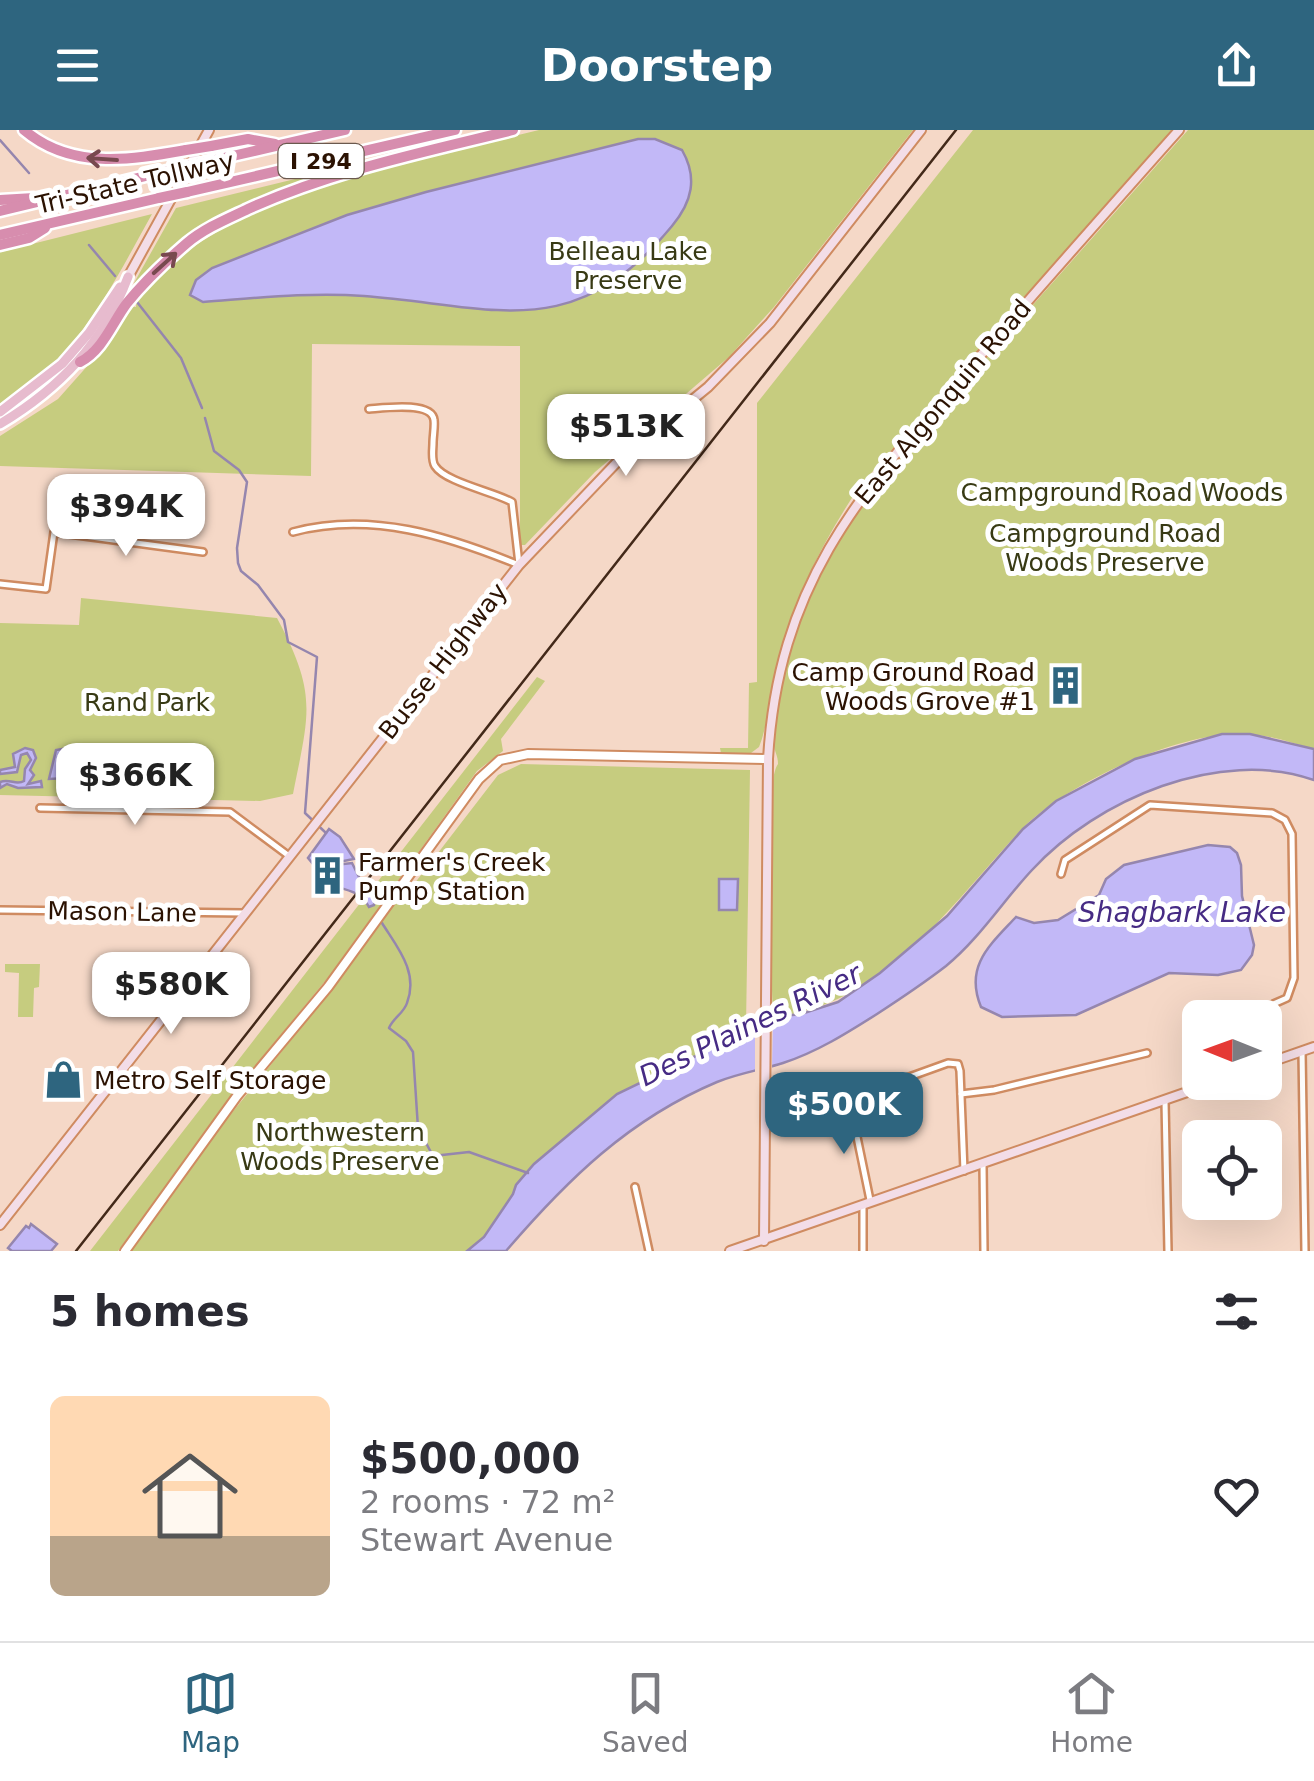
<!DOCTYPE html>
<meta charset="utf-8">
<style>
body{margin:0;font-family:"DejaVu Sans",sans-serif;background:#f7f7f7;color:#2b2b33;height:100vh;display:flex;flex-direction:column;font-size:38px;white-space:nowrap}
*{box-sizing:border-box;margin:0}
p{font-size:32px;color:#7c7c81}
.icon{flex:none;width:55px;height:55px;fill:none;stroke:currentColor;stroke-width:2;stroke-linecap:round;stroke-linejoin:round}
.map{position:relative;height:1121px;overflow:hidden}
.sheet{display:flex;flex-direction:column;background:#fff;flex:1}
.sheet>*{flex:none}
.needle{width:65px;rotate:271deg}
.buttons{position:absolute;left:1182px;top:870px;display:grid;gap:20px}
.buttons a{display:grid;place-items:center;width:100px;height:100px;border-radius:15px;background:#fff;box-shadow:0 10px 40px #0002;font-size:50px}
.price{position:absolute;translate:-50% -85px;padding:0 22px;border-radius:20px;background:#fff;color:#222;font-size:32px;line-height:65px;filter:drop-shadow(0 2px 5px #0008)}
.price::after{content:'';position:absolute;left:50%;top:60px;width:30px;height:22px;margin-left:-15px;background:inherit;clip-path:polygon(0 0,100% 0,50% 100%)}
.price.selected{background:#2e657f;color:#fff}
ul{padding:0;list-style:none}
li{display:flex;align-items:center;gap:30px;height:250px;padding:0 50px}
li span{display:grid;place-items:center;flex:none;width:280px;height:200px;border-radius:15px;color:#555}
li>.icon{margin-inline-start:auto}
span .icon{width:120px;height:120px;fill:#fffc;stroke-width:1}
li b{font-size:42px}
h2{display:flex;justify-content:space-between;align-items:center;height:120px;padding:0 50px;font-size:42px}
header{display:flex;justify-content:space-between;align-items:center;height:130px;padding:0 50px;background:#2e657f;color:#fff;font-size:45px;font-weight:600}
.tabs{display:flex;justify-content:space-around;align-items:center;height:140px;border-top:2px solid #e1e1e2;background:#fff;font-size:28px;color:#7c7c81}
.tabs a{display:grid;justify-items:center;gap:5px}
.tabs .selected{color:#2e657f}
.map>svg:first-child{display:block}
.green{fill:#c6cc7f}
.water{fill:#c2b8f7;stroke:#9586ae;stroke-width:2.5}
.pier{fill:#f5d8c7}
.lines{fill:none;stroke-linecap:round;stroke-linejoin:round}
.stream{stroke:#9586ae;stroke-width:2.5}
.minor-casing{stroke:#cf8b61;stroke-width:10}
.tertiary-casing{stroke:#cf8b61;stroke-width:12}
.secondary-casing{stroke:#cf8b61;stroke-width:12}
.primary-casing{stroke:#fff;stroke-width:14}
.motorway-casing{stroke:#fff;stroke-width:15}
.minor{stroke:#fff;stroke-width:5}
.tertiary{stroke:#fff;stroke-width:8}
.secondary{stroke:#f3dde7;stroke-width:8}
.primary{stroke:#e7bbce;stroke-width:9}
.motorway{stroke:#d78dae;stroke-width:10}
.rail{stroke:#432919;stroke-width:2.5}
.motorway-bridge-casing{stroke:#fff;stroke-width:15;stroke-linecap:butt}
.motorway-bridge{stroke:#d78dae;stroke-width:10}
.oneway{stroke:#78494f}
.labels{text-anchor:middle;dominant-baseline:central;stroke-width:10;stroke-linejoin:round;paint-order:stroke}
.shield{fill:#fff;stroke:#6b594e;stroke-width:2.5}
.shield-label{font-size:22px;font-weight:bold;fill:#2b1202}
.street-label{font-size:25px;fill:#2b1202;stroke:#fff}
.park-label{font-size:25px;fill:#383a14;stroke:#fff}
.poi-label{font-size:25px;fill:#2b1202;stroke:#fff;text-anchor:start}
.water-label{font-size:28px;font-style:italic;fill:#462b84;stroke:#fff}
</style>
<header><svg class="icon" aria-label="menu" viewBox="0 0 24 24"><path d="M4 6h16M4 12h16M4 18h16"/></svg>Doorstep<svg class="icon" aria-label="share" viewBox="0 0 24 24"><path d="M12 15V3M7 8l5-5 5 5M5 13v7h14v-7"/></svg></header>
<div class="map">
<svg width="1314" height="1121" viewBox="0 0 1314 1121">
<rect width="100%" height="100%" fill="#f5d8c7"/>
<g class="green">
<path d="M539 0H913L774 177 729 227 595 342 525 415H520V216L312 214 311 346 0 336V306L58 269 98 224 130 176 136 177 137 166C152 152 166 136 183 124 286 50 418 30 539 0Z"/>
<path d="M973 0H1173L859 357C822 413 794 468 777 533 770 560 769 592 759 617L751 623H721L720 618H748L749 553 757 552V273Z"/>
<path d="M1188 0H1314V619C1292 613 1270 605 1247 604 1182 600 1066 653 1021 700 950 775 885 875 773 887 772 849 762 654 778 634 778 625 774 622 774 613 778 448 898 325 1001 211 1063 141 1125 71 1188 0Z"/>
<path d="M336 39 260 68 196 102 158 131 136 155 134 153 176 78Z"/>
<path d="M152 84C109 161 79 227 0 275V122Z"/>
<path d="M81 468 277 488C318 565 309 583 293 664L260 671 0 665V493L79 495Z"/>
<path d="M537 547 545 551 501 609 503 621 477 641 331 844 250 942 118 1121H90L364 768 369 777 381 765 372 759Z"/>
<path d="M521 634 750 640 746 897 704 922 617 964 534 1034 516 1055 513 1064 484 1107 467 1121H130L222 995 334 857 397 767 401 771 498 645Z"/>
<path d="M5 834H40L39 857 34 858 33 887H18L19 843 5 842Z"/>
</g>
<g class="water">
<path d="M638 9H655L682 20C698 48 692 72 672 96 573 216 495 176 364 166 310 162 257 168 203 172L190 165 196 150 212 138 347 85 426 62Z"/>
<path d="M1222 604H1250L1314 619V650C1220 617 1097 669 1032 740 1003 771 979 809 946 836 924 853 900 869 877 884 847 903 817 922 783 933 761 940 739 943 717 952 629 989 567 1050 506 1121H467L484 1107 513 1064 516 1055 534 1034 617 964 704 922 746 897 774 887 801 884 838 872 880 843 947 786 1023 699 1056 671 1135 629Z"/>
<path d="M25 618 33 620 36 628 30 640 34 645 28 654 41 651 42 657 18 658 7 654 0 658V652C10 648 16 656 24 651L25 639 31 630 27 623 21 625 17 642 0 644V640L15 637 13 624Z"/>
<path d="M67 618 72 625 87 629 81 651 69 648 49 649 56 620Z"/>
<path d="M329 699 340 707 354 729 334 733 322 745 308 728Z"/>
<path d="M1208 715 1230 717 1237 723 1241 735 1242 766 1254 815 1252 825 1241 840 1218 845 1169 843 1076 885 1002 887 981 877C964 836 990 815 1016 787L1034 793 1058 790 1099 765 1106 749 1124 735Z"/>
<path d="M352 733 360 749 376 760 374 775 369 777C359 758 344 762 329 753L336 747 330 739 335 735Z"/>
<path d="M719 749H738L737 780H719Z"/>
<path d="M31 1094 57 1114 51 1121H12L8 1118 26 1096 29 1098Z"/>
</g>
<path class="pier" d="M773 887 772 939 755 945V893Z"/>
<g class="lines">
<g class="stream">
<path d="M0 10 29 43"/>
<path d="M89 115 115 146"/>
<path d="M137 172 181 228 202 278"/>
<path d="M205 288 214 321 239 340 247 352 237 418 238 433 241 441 258 455 284 490 288 512 317 527 305 683 326 703"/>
<path d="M382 793C397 817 419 842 407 873 404 883 393 888 389 898L406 911 413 922 418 998 433 1026 469 1022 528 1043"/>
</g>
<defs>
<g id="minor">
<path d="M369 279C383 278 432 271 434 290 435 296 433 306 433 313 433 320 431 330 435 336 445 352 494 362 512 372L519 434"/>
<path d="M293 402C371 381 448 406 519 435"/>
<path d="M0 454 46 459 54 402 203 422"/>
<path d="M40 678 230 682 289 726"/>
<path d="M1061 744 1065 730 1150 675 1272 683 1285 690 1292 704 1294 848 1287 868 1242 888"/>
<path d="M0 780 244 783"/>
<path d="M1302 921 1305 1121"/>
<path d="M961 964 994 960 1147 923"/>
<path d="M1165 971 1168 1121"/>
<path d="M983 1035 984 1121"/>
<path d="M635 1057 649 1121"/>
<path d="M870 1070 850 973 862 964 948 933 958 934 960 941 964 1041"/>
<path d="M863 1121V1076"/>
</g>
<path id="tertiary" d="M125 1121 237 966 328 857 479 649 500 630 528 624 768 629"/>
<g id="secondary">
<path d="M128 147 209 0"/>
<path d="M1265 934 1314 917"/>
<path d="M0 1095 519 435 619 330 708 257 770 193 921 0"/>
<path d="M764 1111 768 629C779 441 872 351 988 217 1051 144 1115 72 1179 0"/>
<path d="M730 1121 1216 952"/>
</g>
<g id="primary">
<path d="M0 282 62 234 89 203 120 157"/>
<path d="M0 294C60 258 103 213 128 147"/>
</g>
<g id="motorway">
<path d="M24 0C71 40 130 30 186 20"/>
<path d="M211 16 248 9 275 14"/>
<path d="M202 33 345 0"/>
<path d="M187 62 455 0"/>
<path d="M0 70 34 68"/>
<path d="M0 81 175 39"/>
<path d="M0 105 159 68"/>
<path d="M0 115 29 108 45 98"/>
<path d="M80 232C103 220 112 193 127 173 145 151 166 131 187 113 205 98 227 89 248 79 332 41 424 22 513 0"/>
</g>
</defs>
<use href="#minor" class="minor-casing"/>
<use href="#tertiary" class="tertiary-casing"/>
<use href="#secondary" class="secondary-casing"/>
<use href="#primary" class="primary-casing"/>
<use href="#motorway" class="motorway-casing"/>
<use href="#minor" class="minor"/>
<use href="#tertiary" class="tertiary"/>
<use href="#secondary" class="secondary"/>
<use href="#primary" class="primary"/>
<use href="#motorway" class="motorway"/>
<path class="rail" d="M76 1121 956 0"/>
<defs>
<g id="motorway-bridge">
<path d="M186 20 211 16"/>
<path d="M175 39 202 33"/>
<path d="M159 68 187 62"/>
</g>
</defs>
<use href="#motorway-bridge" class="motorway-bridge-casing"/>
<use href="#motorway-bridge" class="motorway-bridge"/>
</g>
<defs><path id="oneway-shaft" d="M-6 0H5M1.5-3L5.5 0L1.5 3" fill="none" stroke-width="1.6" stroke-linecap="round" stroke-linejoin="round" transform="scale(2.5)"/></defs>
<g class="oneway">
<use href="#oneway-shaft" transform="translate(102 29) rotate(-176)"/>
<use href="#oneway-shaft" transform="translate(165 133) rotate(-42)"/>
</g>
<defs>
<symbol id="building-bare" viewBox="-9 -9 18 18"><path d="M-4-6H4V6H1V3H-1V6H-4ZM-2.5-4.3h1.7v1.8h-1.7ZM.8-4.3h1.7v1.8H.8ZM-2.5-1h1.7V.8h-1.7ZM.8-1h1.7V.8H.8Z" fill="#2e657f" stroke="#fff" stroke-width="2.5" paint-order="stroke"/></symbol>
<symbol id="shop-bare" viewBox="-9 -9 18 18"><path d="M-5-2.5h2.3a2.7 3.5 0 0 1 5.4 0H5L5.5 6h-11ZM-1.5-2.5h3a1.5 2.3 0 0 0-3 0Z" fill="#2e657f" stroke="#fff" stroke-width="2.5" paint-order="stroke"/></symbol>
</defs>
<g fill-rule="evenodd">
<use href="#building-bare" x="1038" y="528" width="55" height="55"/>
<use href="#building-bare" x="300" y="718" width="55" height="55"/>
<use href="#shop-bare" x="36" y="922" width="55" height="55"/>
</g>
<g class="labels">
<rect class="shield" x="278.5" y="14" width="85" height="34" rx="8"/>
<g class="shield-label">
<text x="321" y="31">I 294</text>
</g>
<g class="street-label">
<text transform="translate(135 53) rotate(-13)">Tri-State Tollway</text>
<text transform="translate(943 272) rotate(-50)">East Algonquin Road</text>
<text transform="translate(443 531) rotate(-52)">Busse Highway</text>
<text transform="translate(122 782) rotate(1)">Mason Lane</text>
</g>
<g class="park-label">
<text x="628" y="121">Belleau Lake<tspan x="628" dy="29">Preserve</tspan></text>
<text x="1122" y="362">Campground Road Woods</text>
<text x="1105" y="403">Campground Road<tspan x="1105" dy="29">Woods Preserve</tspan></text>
<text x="147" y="572">Rand Park</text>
<text x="340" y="1002">Northwestern<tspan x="340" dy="29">Woods Preserve</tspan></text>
</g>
<g class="poi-label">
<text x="1035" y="542" text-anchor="end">Camp Ground Road<tspan x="1035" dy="29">Woods Grove #1</tspan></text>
<text x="358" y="732">Farmer's Creek<tspan x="358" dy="29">Pump Station</tspan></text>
<text x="94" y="950">Metro Self Storage</text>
</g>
<g class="water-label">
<text x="1182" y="782">Shagbark Lake</text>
<text transform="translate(750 895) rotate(-26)">Des Plaines River</text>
</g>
</g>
</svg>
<div class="buttons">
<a><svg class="needle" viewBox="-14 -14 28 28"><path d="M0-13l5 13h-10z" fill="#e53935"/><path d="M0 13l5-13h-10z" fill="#7c7c81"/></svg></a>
<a><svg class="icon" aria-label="locate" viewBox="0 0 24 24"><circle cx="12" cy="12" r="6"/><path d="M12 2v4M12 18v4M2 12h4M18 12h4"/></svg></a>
</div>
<b class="price" style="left:626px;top:349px">$513K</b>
<b class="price" style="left:126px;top:429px">$394K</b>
<b class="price" style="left:135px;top:698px">$366K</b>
<b class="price" style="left:171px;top:907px">$580K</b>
<b class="price selected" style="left:844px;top:1027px">$500K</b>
</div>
<section class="sheet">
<h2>5 homes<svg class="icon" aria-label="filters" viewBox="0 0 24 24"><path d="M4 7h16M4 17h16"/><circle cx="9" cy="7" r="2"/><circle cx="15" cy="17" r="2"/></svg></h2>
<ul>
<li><span style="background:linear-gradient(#ffd9b3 70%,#b9a48a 0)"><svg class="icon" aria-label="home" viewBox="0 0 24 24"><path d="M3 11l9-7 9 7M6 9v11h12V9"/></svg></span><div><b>$500,000</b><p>2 rooms · 72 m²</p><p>Stewart Avenue</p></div><svg class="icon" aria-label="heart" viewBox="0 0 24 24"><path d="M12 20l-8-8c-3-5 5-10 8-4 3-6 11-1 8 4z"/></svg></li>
</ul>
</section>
<nav class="tabs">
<a class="selected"><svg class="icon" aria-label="map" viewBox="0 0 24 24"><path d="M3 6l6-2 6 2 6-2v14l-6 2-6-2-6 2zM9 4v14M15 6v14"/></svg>Map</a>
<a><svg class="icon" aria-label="saved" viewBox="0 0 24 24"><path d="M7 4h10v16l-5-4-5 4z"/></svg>Saved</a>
<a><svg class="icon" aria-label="home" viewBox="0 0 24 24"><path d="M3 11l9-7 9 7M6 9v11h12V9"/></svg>Home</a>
</nav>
